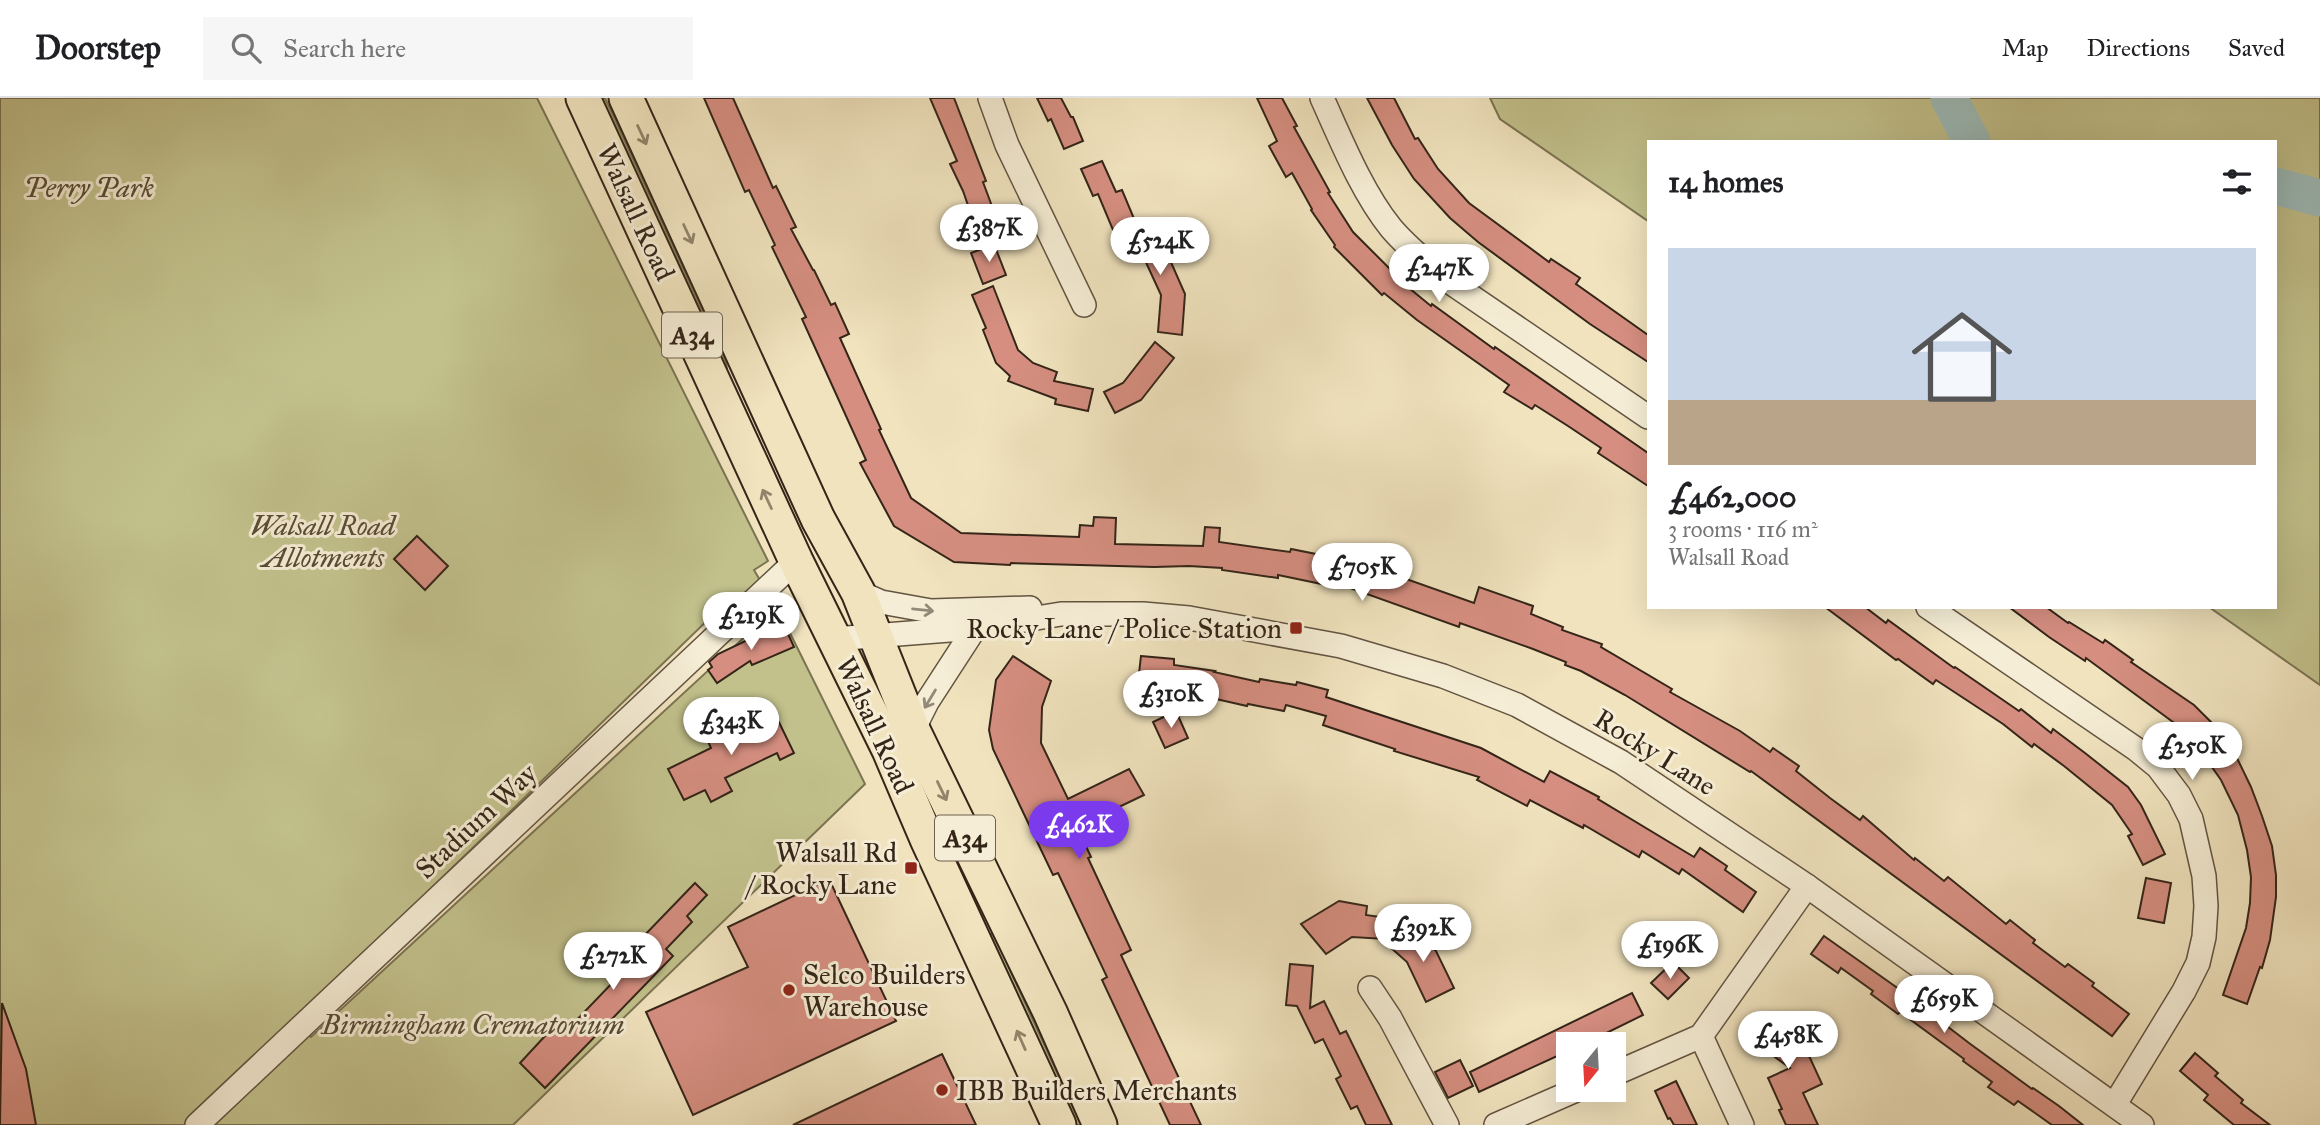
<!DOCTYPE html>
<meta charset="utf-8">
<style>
body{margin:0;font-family:"IM FELL Great Primer",serif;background:#f6f6f6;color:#202124;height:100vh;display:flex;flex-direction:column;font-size:26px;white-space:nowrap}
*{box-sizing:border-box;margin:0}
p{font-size:23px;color:#757577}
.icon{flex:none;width:38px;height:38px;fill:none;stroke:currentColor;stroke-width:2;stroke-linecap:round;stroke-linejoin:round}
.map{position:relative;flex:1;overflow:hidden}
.sheet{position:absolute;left:1647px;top:42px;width:630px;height:469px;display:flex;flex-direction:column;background:#fff;border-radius:0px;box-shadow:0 7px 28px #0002}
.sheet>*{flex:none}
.needle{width:46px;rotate:198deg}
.fabs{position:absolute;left:1556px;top:934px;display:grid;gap:14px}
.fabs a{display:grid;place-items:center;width:70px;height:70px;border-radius:0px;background:#fff;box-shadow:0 7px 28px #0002;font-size:35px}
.price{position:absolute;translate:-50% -60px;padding:0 16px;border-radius:24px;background:#fff;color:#222;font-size:23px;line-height:46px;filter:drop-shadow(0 2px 4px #0008)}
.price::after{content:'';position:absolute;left:50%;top:42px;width:21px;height:16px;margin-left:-10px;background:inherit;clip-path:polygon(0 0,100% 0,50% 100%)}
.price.current{background:#7c3aed;color:#fff}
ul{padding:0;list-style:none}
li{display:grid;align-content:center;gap:14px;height:371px;padding:0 21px}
li span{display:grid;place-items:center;height:217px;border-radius:0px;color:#555}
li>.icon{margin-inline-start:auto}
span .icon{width:126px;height:126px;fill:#fffc;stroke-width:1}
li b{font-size:30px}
h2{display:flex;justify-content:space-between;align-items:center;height:84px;padding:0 21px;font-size:30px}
header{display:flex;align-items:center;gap:42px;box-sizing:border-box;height:98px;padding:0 35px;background:#fff;border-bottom:2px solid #e0e0e0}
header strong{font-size:33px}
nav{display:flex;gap:38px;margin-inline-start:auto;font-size:24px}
.search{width:490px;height:63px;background:#f6f6f6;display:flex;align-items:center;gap:18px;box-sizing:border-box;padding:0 24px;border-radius:0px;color:#757577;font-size:26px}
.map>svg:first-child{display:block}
.green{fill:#c2c18c;stroke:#7b7352;stroke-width:2}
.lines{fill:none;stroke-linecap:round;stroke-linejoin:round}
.river{stroke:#9dbdba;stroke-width:37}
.building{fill:#d58e80;stroke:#342518;stroke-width:2}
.minor-casing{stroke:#635442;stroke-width:26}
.highway-casing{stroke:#342518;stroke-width:37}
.minor{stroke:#f5edd5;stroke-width:23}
.highway{stroke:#f0e3be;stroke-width:33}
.oneway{stroke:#92846b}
.oneway2{stroke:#948976}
.poi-dot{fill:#8f2418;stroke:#f5edd5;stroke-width:2.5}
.labels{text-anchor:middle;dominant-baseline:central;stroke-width:6;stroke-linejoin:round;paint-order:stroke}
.shield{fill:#f5edd5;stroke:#6e6151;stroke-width:2}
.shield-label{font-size:26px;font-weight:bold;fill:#342518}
.park-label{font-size:28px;font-style:italic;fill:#584c35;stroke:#f5edd5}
.street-label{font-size:28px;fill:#342518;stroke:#f5edd5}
.poi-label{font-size:28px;fill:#342518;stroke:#f5edd5;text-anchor:end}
</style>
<header>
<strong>Doorstep</strong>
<div class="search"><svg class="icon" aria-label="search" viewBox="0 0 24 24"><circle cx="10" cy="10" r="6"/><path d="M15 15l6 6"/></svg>Search here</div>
<nav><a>Map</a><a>Directions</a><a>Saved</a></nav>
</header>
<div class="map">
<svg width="2320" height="1027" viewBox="0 0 2320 1027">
<rect width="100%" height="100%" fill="#f0e3be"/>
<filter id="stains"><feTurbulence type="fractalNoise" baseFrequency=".00286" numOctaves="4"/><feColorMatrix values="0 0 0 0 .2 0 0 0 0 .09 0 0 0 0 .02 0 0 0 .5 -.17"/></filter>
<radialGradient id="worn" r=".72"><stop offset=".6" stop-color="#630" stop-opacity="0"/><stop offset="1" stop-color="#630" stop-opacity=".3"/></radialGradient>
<g class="green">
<path d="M0 0H537L768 463 754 472 761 484 717 513 292 925 311 939 777 509 865 686 513 1027H0Z"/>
<path d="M592 0H605L726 264 731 302Z"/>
<path d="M1490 0H2320V587L2209 509H2275V44H1648V123L1500 21Z"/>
<path d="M993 835 1081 1027H1070L984 840Z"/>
</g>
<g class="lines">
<g class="river">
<path d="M1949 0 1972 44"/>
<path d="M2275 88 2320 100"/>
</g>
</g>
<g class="building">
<path d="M704 0H733L773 90 776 88 796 129 791 131 813 172H814L831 207 835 205 849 236 840 240 881 331 879 332 911 400 961 435 1079 439 1080 427 1093 428 1094 419 1116 420 1115 446 1203 448 1205 429 1220 430 1219 444 1290 454 1291 451 1361 465 1474 505 1479 489 1533 508 1531 516 1563 529 1562 532 1602 546 1601 549 1672 591 1670 594 1740 633 1770 654 1773 650 1799 668 1796 673 1830 700 1860 722 1863 718 1914 762 1915 760 1944 783 1948 779 2006 826 2010 822 2035 842 2033 845 2065 869 2068 866 2094 885 2092 888 2129 916 2112 938 1751 673 1750 674 1625 597 1581 573 1565 567 1566 564 1533 551 1460 525 1459 529 1342 487 1341 490 1278 477V480L1222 472V470L1189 468 1154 469 1011 465 1010 467 954 464 894 428 860 365 866 362 802 221 806 219 772 149 775 147 749 92 745 94Z"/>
<path d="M930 0H954L986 83 983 84 1002 135 980 142 963 93 950 66 957 63Z"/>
<path d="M1037 0H1061L1071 19H1073L1083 43 1064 51 1051 21 1048 23Z"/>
<path d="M1257 0H1282L1297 28 1294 29 1330 94 1328 95 1353 134 1399 180 1398 181 1431 208 1432 206 1494 251 1495 249 1648 355V388L1598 355 1601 350 1568 328 1535 307 1532 311 1504 294 1509 287 1417 222 1384 195 1382 197 1334 149 1335 147 1311 112 1312 111 1292 75 1286 79 1269 48 1277 43Z"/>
<path d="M1367 0H1394L1415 41 1418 40 1438 71 1469 105 1549 164 1551 161 1580 180 1576 186 1648 237V264L1590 226 1478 144 1450 120 1414 81 1392 47Z"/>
<path d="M1102 63 1116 94 1122 92 1135 123 1113 132 1098 96 1093 98 1081 71Z"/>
<path d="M1145 121 1162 155 1166 153 1185 196 1182 237 1158 234 1161 197 1144 160 1139 162 1124 130Z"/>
<path d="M994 146 1006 177 983 186 971 155Z"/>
<path d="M993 188 1018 252 1033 265 1057 274 1054 283 1093 291 1088 313 1055 306 1056 301 1008 283 1010 278 996 265 983 232 986 230 972 197Z"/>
<path d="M1155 244 1174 260 1141 302 1115 315 1104 294 1123 285Z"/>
<path d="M417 438 448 468 425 492 394 461Z"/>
<path d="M1825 509H1865L1886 525 1888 522 1954 570 1955 569 2019 613 2021 611 2051 635 2053 631 2085 655 2128 689 2141 707 2165 756 2143 767 2128 738 2132 736 2112 707 2064 668 2034 646 2032 649 2003 626 1936 582 1933 586 1898 561 1896 562Z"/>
<path d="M2009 509H2046L2068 525 2069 524 2103 545 2105 542 2133 562 2131 564 2194 607 2219 632 2236 658 2251 689 2262 718 2272 748 2276 777V799L2270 842 2262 870 2260 869 2247 906 2223 897 2246 830 2250 805 2251 779 2247 752 2238 717 2221 682 2200 652 2177 627 2086 560 2085 563 2049 539Z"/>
<path d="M783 525 794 549 752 567 750 563 717 585 708 572 712 569 709 564 718 556Z"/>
<path d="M1013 558 1051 583 1042 609 1041 645 1068 701 1129 671 1144 697 1077 729 1091 759 1088 760 1131 852 1121 857 1201 1027H1170L1102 882 1107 879 1058 775 1053 777 993 651 989 632 996 582Z"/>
<path d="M1141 558 1174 561V567L1215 573 1214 574 1259 584 1260 581 1296 587 1297 584 1328 592 1326 599 1481 650 1544 684 1550 673 1599 699 1598 701 1694 759 1700 750 1727 768 1725 772 1756 794 1743 814 1682 771 1679 776 1642 753 1639 759 1584 727 1583 730 1530 702 1527 708 1477 682 1479 679 1394 653 1395 651 1323 627 1326 618 1286 607 1284 613 1248 606 1247 608 1216 601 1217 597 1181 592V588L1138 584Z"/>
<path d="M773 612 794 655 780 662 777 655 725 680 732 693 711 704 705 692 684 702 668 671 711 650 706 639 726 629 728 634Z"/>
<path d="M1176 613 1188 640 1165 650 1153 624Z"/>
<path d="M2146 780 2171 785 2164 825 2138 820Z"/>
<path d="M829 781 896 923 693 1017 646 914 748 869 728 829Z"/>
<path d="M695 785 707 797 687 818 692 824 666 851 673 858 545 990 520 965 558 924 567 932 617 880 610 873Z"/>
<path d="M1339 803 1367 808 1366 817 1387 820 1385 841 1352 839 1326 856 1301 826Z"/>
<path d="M1409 828 1436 853 1454 890 1426 904 1407 864 1390 849Z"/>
<path d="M1824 838 1940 920 1939 922 1969 945 2032 991 2033 990 2059 1008 2083 1027H2052L2018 1003 2014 1007 1988 989 1992 984 1963 963 1964 961 1900 914 1898 916 1871 896 1873 893 1841 870 1838 875 1811 856Z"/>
<path d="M1673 864 1689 880 1668 901 1651 885Z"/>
<path d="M1290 866 1313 868 1310 910 1324 903 1340 936 1346 933 1392 1027H1366L1357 1008 1351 1011 1336 981 1341 978 1323 941 1315 945 1297 908 1286 907Z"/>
<path d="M1632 895 1643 917 1582 947H1568V953L1479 994 1470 974Z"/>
<path d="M2 905 26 971 36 1027H0Z"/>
<path d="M1762 915 1804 947 1822 986 1803 995 1818 1027H1786L1779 1012 1782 1011 1768 980 1790 970 1745 937Z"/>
<path d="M2195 955 2218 975 2215 978 2243 1002 2241 1005 2270 1027H2234L2204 1002 2208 997 2180 973Z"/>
<path d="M942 956 976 1027H793Z"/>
<path d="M1460 962 1473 988 1448 1000 1435 974Z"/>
<path d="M1676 983 1697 1027H1674L1670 1020 1668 1021 1655 993Z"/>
</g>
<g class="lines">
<defs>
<g id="minor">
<path d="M990 0 1007 47 1084 207"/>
<path d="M1322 0C1341 42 1362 94 1391 130 1407 149 1428 166 1447 182L1648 319"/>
<path d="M858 494 881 504 931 513 1030 510"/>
<path d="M1928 509 2136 651 2158 669 2179 697 2191 721 2204 778 2206 808 2204 839 2198 865 2184 893 2115 1006"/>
<path d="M834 541 975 530 1061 516H1143L1189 520 1341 548 1443 578 1517 607 1621 664 1807 788 2142 1027"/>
<path d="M913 632 927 604 975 530"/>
<path d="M1370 890 1390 920 1447 1027"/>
<path d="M1701 938 1742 1027"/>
<path d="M1614 976 1701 938 1807 788"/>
<path d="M197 1027 796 463"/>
<path d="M1496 1027 1576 992"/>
</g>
<g id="highway">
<path d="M583 0 796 463 889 652 927 741 1059 1027"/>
<path d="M626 0 818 421 858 494 913 632 1050 914 1100 1027"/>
</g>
</defs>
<use href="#minor" class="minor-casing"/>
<use href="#highway" class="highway-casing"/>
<use href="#minor" class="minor"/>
<use href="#highway" class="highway"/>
</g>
<defs><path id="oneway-shaft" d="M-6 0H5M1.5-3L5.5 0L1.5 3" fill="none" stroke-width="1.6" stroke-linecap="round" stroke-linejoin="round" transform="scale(1.75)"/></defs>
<g class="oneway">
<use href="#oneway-shaft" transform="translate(642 37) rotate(65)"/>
<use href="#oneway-shaft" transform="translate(688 136) rotate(65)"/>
<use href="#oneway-shaft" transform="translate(767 401) rotate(-115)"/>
<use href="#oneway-shaft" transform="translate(942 693) rotate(64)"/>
<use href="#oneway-shaft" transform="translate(1021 942) rotate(-114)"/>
</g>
<g class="oneway2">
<use href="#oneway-shaft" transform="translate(923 512) rotate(6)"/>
<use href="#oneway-shaft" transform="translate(930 601) rotate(121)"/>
</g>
<g class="poi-dot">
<rect x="1289" y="523" width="14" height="14" rx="3.5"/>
<rect x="904" y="763" width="14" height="14" rx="3.5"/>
<circle cx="789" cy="892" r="7"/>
<circle cx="942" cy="992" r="7"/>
</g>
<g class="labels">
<g class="shield">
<rect x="662" y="214.5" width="60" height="45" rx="5"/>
<rect x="935" y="717.5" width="60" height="45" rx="5"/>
</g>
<g class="shield-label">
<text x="692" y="237">A34</text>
<text x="965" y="740">A34</text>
</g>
<g class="park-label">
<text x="89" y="89">Perry Park</text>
<text x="323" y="427">Walsall Road<tspan x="323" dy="32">Allotments</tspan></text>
<text x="473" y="926">Birmingham Crematorium</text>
</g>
<g class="street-label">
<text transform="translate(636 114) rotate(65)">Walsall Road</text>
<text transform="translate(875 627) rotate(65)">Walsall Road</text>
<text transform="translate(1655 654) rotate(32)">Rocky Lane</text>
<text transform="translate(476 723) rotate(-43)">Stadium Way</text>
</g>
<g class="poi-label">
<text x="1282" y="530">Rocky Lane / Police Station</text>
<text x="897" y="754">Walsall Rd<tspan x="897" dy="32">/ Rocky Lane</tspan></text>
<text x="803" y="876" text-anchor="start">Selco Builders<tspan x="803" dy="32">Warehouse</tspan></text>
<text x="956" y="992" text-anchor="start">IBB Builders Merchants</text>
</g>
</g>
<rect width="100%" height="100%" filter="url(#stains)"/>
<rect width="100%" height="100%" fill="url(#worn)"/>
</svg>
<div class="fabs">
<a><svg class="needle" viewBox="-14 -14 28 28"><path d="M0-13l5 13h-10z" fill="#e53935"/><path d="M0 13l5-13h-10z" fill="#757577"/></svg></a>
</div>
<b class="price" style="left:989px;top:166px">£387K</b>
<b class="price" style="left:1160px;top:179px">£524K</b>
<b class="price" style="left:1439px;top:206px">£247K</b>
<b class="price" style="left:1362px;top:505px">£705K</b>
<b class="price" style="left:751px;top:554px">£219K</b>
<b class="price" style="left:1171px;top:632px">£310K</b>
<b class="price" style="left:731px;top:659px">£343K</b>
<b class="price" style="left:2192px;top:684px">£250K</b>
<b class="price current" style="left:1079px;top:763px">£462K</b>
<b class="price" style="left:1423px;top:866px">£392K</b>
<b class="price" style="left:1670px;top:883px">£196K</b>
<b class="price" style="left:613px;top:894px">£272K</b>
<b class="price" style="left:1944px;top:937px">£659K</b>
<b class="price" style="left:1788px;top:973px">£458K</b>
<section class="sheet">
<h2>14 homes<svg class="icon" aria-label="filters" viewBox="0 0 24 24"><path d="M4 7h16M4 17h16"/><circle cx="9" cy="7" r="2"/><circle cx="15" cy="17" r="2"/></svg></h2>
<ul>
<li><span style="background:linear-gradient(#c9d6e8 70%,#b9a48a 0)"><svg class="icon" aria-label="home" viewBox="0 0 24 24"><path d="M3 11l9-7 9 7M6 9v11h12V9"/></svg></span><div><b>£462,000</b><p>3 rooms · 116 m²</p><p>Walsall Road</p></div></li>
</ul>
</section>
</div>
